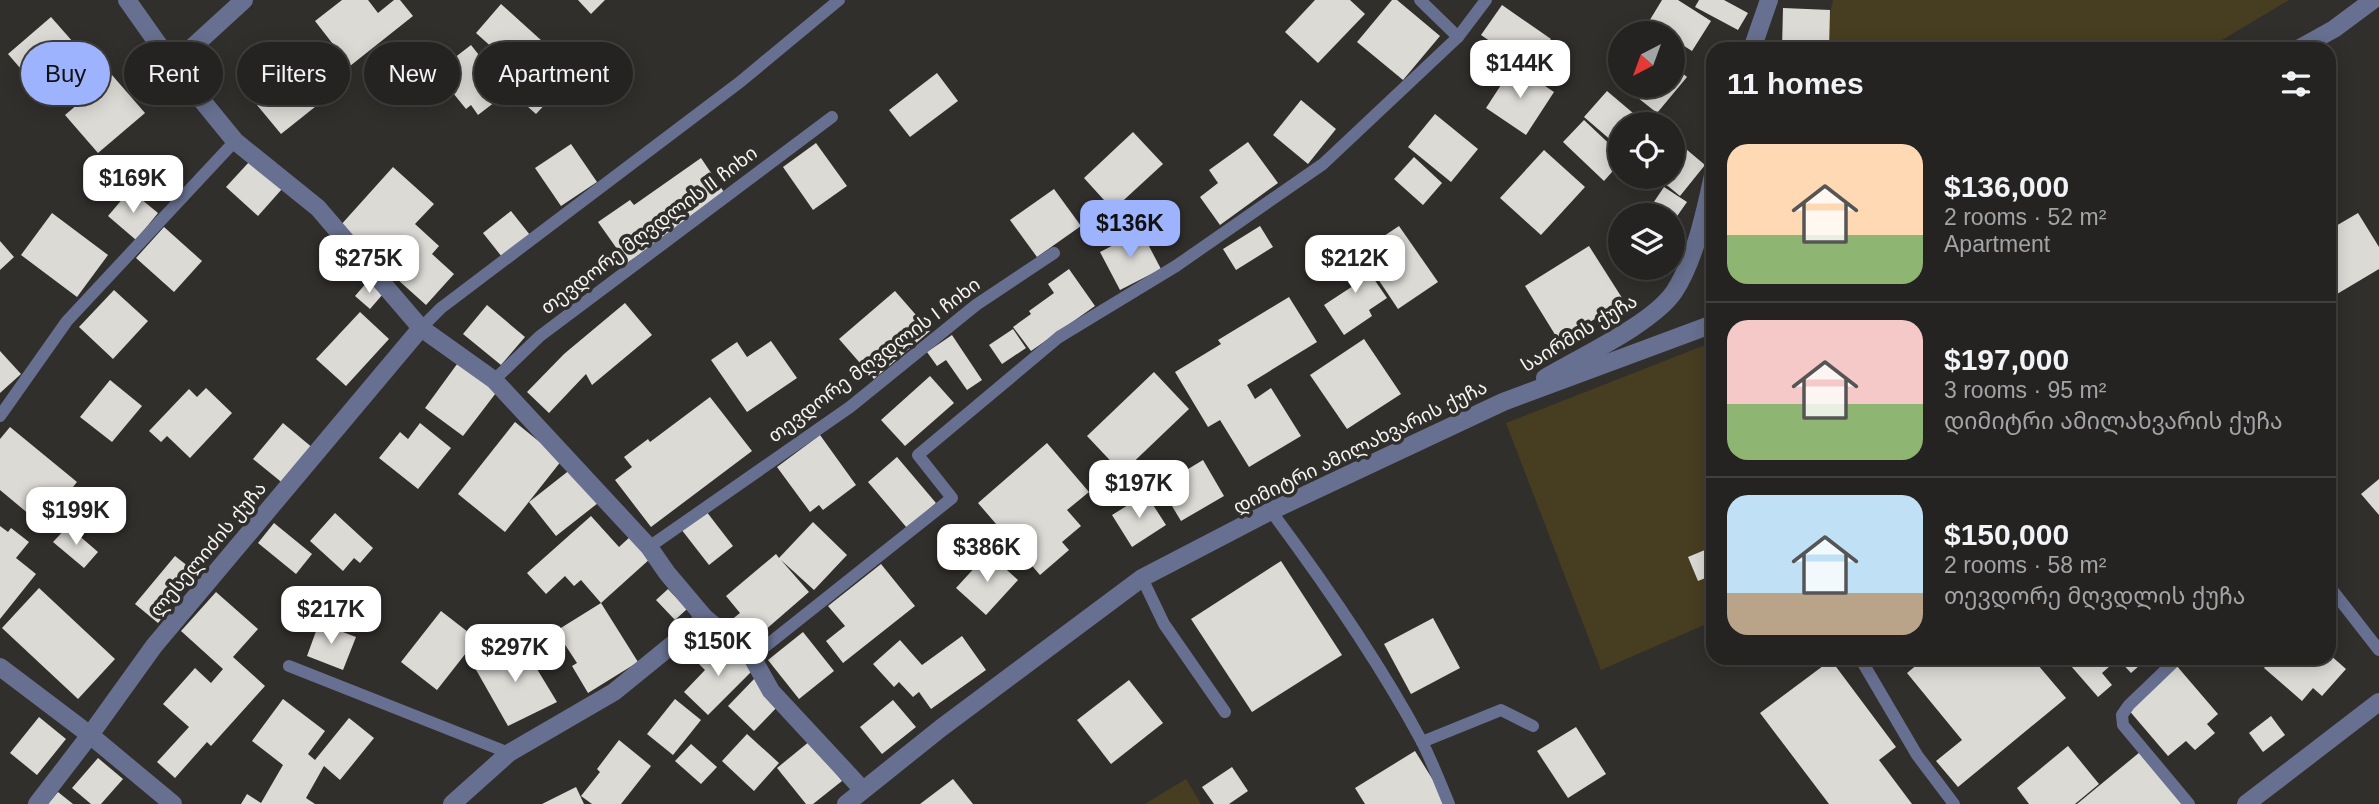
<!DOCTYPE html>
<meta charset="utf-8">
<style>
body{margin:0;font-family:Arial,"Noto Sans Georgian",sans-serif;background:#312f2e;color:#f1f3f6;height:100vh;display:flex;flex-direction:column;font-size:26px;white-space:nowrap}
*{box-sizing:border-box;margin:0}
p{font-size:23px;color:#a3a4a5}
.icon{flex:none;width:38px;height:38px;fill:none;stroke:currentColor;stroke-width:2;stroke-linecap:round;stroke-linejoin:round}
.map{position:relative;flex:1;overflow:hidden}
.drawer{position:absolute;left:1706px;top:42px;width:630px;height:623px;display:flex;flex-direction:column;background:#252321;border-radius:21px;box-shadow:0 4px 18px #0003,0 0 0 2px #42403f}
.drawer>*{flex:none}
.banner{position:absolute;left:21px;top:42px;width:665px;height:63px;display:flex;gap:14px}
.needle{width:46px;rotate:221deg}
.controls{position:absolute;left:1608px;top:21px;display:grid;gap:14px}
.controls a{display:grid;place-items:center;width:77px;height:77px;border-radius:50%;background:#252321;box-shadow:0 4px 18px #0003,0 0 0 2px #42403f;font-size:35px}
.price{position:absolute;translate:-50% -60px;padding:0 16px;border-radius:14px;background:#fff;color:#222;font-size:23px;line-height:46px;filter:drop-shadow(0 2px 4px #0008)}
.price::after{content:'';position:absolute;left:50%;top:42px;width:21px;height:16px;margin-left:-10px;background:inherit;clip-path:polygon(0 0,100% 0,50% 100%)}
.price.current{background:#9eb3fd;color:#111}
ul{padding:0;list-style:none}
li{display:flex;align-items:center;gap:21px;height:175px;padding:0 21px}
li+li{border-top:2px solid #42403f}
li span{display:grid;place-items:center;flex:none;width:196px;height:140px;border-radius:21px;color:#555}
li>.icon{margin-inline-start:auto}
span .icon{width:84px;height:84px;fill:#fffc;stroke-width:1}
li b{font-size:30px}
h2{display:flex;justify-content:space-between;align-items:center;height:84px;padding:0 21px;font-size:30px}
.pill{padding:0 24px;border-radius:32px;background:#252321;box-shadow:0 4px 18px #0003,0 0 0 2px #42403f;font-size:24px;line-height:63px}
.pill.current{background:#9eb3fd;color:#111}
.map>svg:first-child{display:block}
.green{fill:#473d20}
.building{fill:#dbdad5}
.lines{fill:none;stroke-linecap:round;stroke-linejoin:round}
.service{stroke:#677090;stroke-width:12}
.minor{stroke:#677090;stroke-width:18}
.labels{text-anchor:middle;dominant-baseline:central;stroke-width:7;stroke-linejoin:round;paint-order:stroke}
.street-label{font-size:19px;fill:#f6f5f2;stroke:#312f2c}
</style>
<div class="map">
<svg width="2379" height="804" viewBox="0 0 2379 804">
<rect width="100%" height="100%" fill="#312f2c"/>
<g class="green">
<path d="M1833 0H2289L2207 49H1822Z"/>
<path d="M1713 342V621L1601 670 1506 423Z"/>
<path d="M1186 779 1201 804H1145Z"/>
</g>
<g class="building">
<path d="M342 0H368L378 13 394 0H400L413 16 350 66 315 21Z"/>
<path d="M578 0H605L591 14Z"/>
<path d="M1315 0H1350L1365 14 1318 63 1285 32Z"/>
<path d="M1392 0H1397L1440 36 1403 80 1357 42Z"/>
<path d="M1662 0H1678L1711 21 1692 51 1673 39V33H1664L1648 23Z"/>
<path d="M1699 0H1724L1748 13 1738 30 1695 7Z"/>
<path d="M501 4 542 41 534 49 568 80 536 114 502 84 508 92 478 115 471 105 466 109 436 72 471 45 502 84 516 69 476 33Z"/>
<path d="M1502 5 1551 39 1530 69 1481 35Z"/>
<path d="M1783 8 1830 10 1829 49H1782Z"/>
<path d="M51 17 88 59 45 97 8 54Z"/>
<path d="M306 65 330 95 281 134 257 105Z"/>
<path d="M1514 65 1554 92 1526 135 1486 108Z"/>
<path d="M1673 65 1687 77 1657 113 1623 86H1673Z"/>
<path d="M937 73 958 101 910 137 889 110Z"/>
<path d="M112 75 145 113 98 153 65 115Z"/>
<path d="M1607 91 1646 124H1620V148L1584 117Z"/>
<path d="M1301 100 1336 129 1308 164 1273 135Z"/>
<path d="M1435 114 1478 149 1451 182 1408 147Z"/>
<path d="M1584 120 1620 154V163L1604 181 1563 142Z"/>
<path d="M1133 132 1163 164 1113 210 1084 178Z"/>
<path d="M1673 138 1705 165 1680 196 1657 177H1673Z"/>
<path d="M1248 142 1278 183 1220 225 1200 197 1218 183 1209 170Z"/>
<path d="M816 143 847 186 813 210 783 167Z"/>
<path d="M571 144 597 182 561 206 535 168Z"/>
<path d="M1544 150 1585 187 1541 235 1500 198Z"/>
<path d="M1414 157 1442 183 1423 205 1394 179Z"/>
<path d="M701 158 726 195 627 263 598 222 630 200 634 205Z"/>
<path d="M250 161 282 189 258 216 226 187Z"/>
<path d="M393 167 434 204 415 224 439 246 432 254 454 274 426 305 339 227Z"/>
<path d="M1664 187 1687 202 1673 222V215H1645Z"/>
<path d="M1054 189 1081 226 1037 257 1010 220Z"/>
<path d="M130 190 158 213 136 240 108 216Z"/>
<path d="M511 211 530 235 502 257 483 233Z"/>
<path d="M52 213 108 255 77 297 21 255Z"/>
<path d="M2358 213 2379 247V269L2332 297 2329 294V230Z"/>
<path d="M1260 226 1273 247 1236 270 1223 249Z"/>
<path d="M1399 226 1438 282 1398 309 1360 252Z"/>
<path d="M164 227 202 261 174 292 136 258Z"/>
<path d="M1141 231 1161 269 1120 290 1100 252Z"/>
<path d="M0 241 14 257 0 270Z"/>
<path d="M1589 246 1624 301 1559 341 1525 286Z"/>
<path d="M1354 250 1387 298 1369 310 1372 316 1344 335 1324 305 1353 286 1337 261Z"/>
<path d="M1069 269 1095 306 1031 351 1013 327 1031 314 1029 311 1054 293 1048 284Z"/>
<path d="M368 281 383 294 370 309 355 296Z"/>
<path d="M114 290 148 321 113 359 79 327Z"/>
<path d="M895 291 930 331 874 379 839 339Z"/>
<path d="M1289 297 1317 342 1247 385 1255 399 1271 388 1301 436 1249 467 1220 420 1208 427 1175 372 1221 344 1218 340Z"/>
<path d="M625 303 652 335 592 385 586 374 549 413 527 392 564 354Z"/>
<path d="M487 305 525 337 501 365 463 334Z"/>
<path d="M360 312 389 339 346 386 316 359Z"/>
<path d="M1013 329 1026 348 1002 364 989 345Z"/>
<path d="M952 335 982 380 967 390 946 360 937 366 927 352Z"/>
<path d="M1364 339 1401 394 1347 429 1310 375Z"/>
<path d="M771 341 797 378 747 412 711 360 737 342 747 357Z"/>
<path d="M0 351 21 374 0 393Z"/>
<path d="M460 360 499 389 463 436 425 408Z"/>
<path d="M1154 372 1189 409 1122 473 1087 436Z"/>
<path d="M930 376 954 403 905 446 881 420Z"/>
<path d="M110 380 142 406 112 442 80 417Z"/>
<path d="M206 388 232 413 190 458 167 436 161 442 149 431 189 389 197 397Z"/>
<path d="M710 397 752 451 651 527 615 480 632 467 624 457 648 439 650 442Z"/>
<path d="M515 422 562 460 505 532 458 494Z"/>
<path d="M283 423 314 449 285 485 253 459Z"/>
<path d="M420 423 451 448 418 489 379 458 400 432 408 439Z"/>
<path d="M10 427 77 482 42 525 0 490V439Z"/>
<path d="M820 435 856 485 823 510 819 505 810 512 777 467Z"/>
<path d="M1047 443 1089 492 1067 510 1081 526 1062 542 1069 550 1040 575 978 503Z"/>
<path d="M897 457 936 503 907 528 868 482Z"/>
<path d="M1203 460 1224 496 1181 521 1160 486Z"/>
<path d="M571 469 598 503 556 536 529 502Z"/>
<path d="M2379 479V515L2361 494Z"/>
<path d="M1146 494 1166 525 1132 547 1112 515Z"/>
<path d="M706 511 733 546 709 565 681 529Z"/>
<path d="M335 513 373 548 360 563 354 558 343 571 310 541Z"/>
<path d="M591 516 619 547 631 536 651 558 601 603 581 580 574 586 565 576 546 594 527 573Z"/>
<path d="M813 522 847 555 814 590 781 560 809 592 750 643 730 621 740 613 726 596 776 554 779 558Z"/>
<path d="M274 523 312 554 296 574 258 543Z"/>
<path d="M0 526 8 532 11 528 29 542 16 558 36 574 0 619Z"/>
<path d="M68 526 98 552 84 568 53 542Z"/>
<path d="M1712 547 1713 575 1698 581 1688 557Z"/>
<path d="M988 553 1018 580 986 615 956 588Z"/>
<path d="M175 556 198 574 158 623 135 604Z"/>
<path d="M1281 561 1342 655 1252 712 1191 619Z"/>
<path d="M881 564 915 606 843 663 826 641 845 626 828 606Z"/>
<path d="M39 588 115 659 78 699 2 628Z"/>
<path d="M668 589 687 609 675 620 656 600Z"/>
<path d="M216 592 258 629 233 657 265 686 211 746 207 742 175 778 157 762 189 727 163 704 195 668 211 683 223 669 181 631Z"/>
<path d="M601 603 638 662 588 693 572 666 577 663 556 631Z"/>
<path d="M441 611 477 639 437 690 401 662Z"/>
<path d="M1433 618 1460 668 1411 694 1384 644Z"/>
<path d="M319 623 356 637 343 670 307 656Z"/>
<path d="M803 632 834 671 799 699 768 660Z"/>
<path d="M962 636 986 670 931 709 919 692 913 697 899 682 894 687 873 664 900 640 922 665Z"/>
<path d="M723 640 753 670 708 715 684 692 705 670 699 664Z"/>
<path d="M520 641 557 702 508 726 475 668Z"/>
<path d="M2329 654 2346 669 2322 696 2313 688 2302 701 2264 668 2273 658H2329Z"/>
<path d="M1925 658H2032L2066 698 1958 787 1936 761 1962 740 1907 673Z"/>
<path d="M2064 658H2148L2131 673 2118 659 2102 673 2112 685 2098 697Z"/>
<path d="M1831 660 1896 747 1879 760 1912 804H1829L1760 713Z"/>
<path d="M2176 665 2218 714 2207 724 2215 733 2195 750 2186 741 2168 756 2127 708Z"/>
<path d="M755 678 781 703 754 731 728 706Z"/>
<path d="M1129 680 1163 723 1111 764 1077 720Z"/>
<path d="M283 699 325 731 308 754 315 760 349 718 374 738 340 780 324 766 306 798 315 804H241L247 794 261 803 283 765 252 741Z"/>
<path d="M675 699 701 720 673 755 647 734Z"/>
<path d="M893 700 916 727 882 754 860 727Z"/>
<path d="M2271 716 2285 735 2263 752 2249 733Z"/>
<path d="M39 717 66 739 37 775 10 753Z"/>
<path d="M1576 727 1606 774 1568 798 1537 751Z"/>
<path d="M747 734 779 763 754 791 722 761Z"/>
<path d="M619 740 651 766 621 804H592L581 796 600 772 597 769Z"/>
<path d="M810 741 842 781 813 804H806L777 768Z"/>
<path d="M691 744 717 767 701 784 675 761Z"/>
<path d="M2068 746 2099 784 2075 804H2029L2017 788Z"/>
<path d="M1415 751 1448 804H1365L1355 788Z"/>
<path d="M2140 752 2183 804H2077Z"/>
<path d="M98 758 123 779 101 804H91L72 788Z"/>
<path d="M1232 767 1248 791 1229 804H1214L1202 787Z"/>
<path d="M953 779 973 804H920Z"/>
<path d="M576 787 584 804H542Z"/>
<path d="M58 792 73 804H48Z"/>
</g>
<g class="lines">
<g class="service">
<path d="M1420 0 1458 37"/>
<path d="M421 328 441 308 740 82 839 0"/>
<path d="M494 380 540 336 832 117"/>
<path d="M0 416 67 321 235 141"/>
<path d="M1271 511C1326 585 1378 660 1421 740 1432 761 1440 783 1449 804"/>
<path d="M649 547 850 407 976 305 1054 253"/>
<path d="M1142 578 1164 624 1225 712"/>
<path d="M2329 586 2379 650"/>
<path d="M752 657 952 498 918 455 1059 337 1176 266 1323 164 1458 37 1486 0"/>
<path d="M1860 658 1917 755 1954 804"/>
<path d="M2178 658 2129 705 2122 715 2123 725 2189 804"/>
<path d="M289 666 509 753"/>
<path d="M1422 742 1501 710 1533 726"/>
</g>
<g class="minor">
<path d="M127 0 173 65 235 141 318 208 421 328 494 380 649 547 667 573 705 618 752 657 771 691 862 789"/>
<path d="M1752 49 1769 0"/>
<path d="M2298 49 2334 29 2373 0"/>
<path d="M173 65 244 0"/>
<path d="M1545 378C1580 357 1652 324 1674 292 1695 260 1705 212 1713 175"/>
<path d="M0 667 90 735 173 804"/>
<path d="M37 804 90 735 154 646 421 328"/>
<path d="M452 804 509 753 614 692 705 618"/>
<path d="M846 804 941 728 1142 578 1271 511 1503 402 1713 324"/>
<path d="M2246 804 2379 702"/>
</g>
</g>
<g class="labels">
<g class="street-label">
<text transform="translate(649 230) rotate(-37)">თევდორე მღვდლის II ჩიხი</text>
<text transform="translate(1579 333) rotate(-31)">საირმის ქუჩა</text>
<text transform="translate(874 360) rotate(-37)">თევდორე მღვდლის I ჩიხი</text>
<text transform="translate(1360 447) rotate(-26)">დიმიტრი ამილახვარის ქუჩა</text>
<text transform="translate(208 549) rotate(-50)">ლესელიძის ქუჩა</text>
</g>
</g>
</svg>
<div class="controls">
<a><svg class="needle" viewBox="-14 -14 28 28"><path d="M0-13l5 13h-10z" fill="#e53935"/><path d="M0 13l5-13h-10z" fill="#a3a4a5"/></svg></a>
<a><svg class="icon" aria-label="locate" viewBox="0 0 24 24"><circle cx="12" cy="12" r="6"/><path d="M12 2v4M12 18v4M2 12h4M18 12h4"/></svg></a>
<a><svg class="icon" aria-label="layers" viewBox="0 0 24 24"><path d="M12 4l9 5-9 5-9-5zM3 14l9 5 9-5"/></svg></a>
</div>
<b class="price" style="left:1520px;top:100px">$144K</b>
<b class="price" style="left:133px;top:215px">$169K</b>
<b class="price current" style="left:1130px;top:260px">$136K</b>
<b class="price" style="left:369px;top:295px">$275K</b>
<b class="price" style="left:1355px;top:295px">$212K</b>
<b class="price" style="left:1139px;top:520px">$197K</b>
<b class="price" style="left:76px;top:547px">$199K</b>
<b class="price" style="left:987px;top:584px">$386K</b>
<b class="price" style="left:331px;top:646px">$217K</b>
<b class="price" style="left:718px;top:678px">$150K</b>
<b class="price" style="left:515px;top:684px">$297K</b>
<div class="banner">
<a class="pill current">Buy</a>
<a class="pill">Rent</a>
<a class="pill">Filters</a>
<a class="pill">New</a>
<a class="pill">Apartment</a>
</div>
<section class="drawer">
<h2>11 homes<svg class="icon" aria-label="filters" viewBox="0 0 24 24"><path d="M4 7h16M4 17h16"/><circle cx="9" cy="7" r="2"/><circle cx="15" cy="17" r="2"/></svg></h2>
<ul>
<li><span style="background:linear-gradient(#ffd9b3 65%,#8fb573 0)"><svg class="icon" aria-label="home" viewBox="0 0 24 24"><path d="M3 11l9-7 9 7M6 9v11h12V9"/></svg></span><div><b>$136,000</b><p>2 rooms · 52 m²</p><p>Apartment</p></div></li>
<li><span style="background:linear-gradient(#f6c9c9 60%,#8fb573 0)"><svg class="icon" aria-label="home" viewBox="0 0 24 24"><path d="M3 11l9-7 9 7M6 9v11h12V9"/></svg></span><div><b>$197,000</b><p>3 rooms · 95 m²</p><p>დიმიტრი ამილახვარის ქუჩა</p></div></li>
<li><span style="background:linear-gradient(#bfe0f5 70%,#b9a48a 0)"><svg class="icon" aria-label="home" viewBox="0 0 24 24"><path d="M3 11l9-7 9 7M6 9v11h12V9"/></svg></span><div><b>$150,000</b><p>2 rooms · 58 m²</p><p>თევდორე მღვდლის ქუჩა</p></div></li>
</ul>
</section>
</div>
